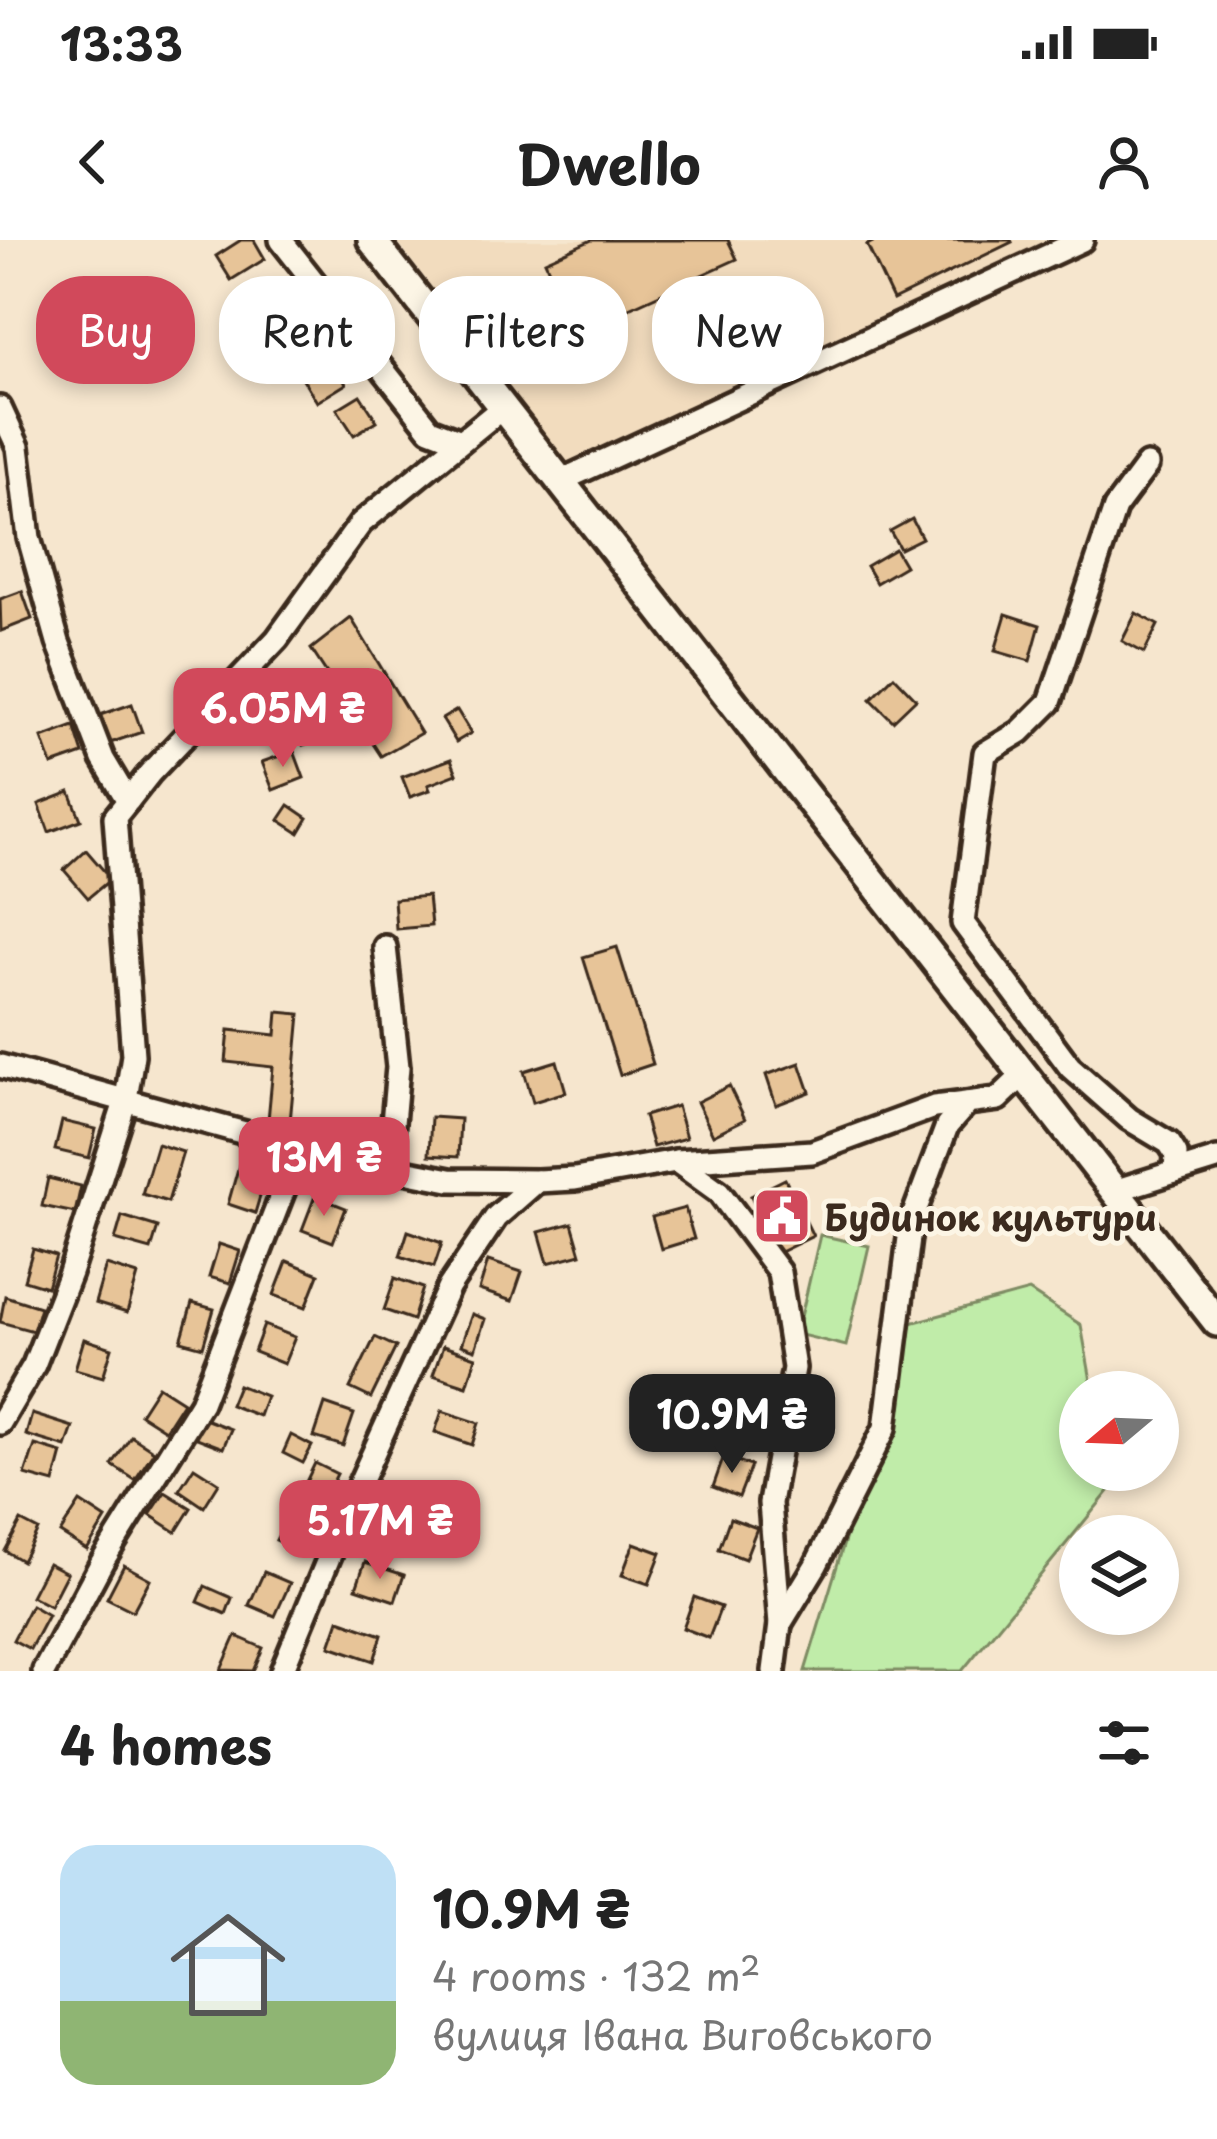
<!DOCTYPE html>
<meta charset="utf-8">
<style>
body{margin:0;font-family:"Playpen Sans",sans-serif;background:#f6f6f6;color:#222;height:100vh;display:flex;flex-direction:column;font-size:45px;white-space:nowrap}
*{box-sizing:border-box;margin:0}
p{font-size:39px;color:#767676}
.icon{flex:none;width:66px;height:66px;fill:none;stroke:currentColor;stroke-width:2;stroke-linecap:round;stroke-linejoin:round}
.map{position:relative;height:1431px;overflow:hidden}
.sheet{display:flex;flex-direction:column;background:#fff;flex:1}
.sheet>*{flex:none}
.top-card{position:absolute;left:36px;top:36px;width:1146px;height:108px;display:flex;gap:24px}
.needle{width:78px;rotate:251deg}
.controls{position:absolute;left:1059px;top:1131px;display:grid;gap:24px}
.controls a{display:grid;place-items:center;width:120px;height:120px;border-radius:50%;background:#fff;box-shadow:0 6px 18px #0003;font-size:60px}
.price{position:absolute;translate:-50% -102px;padding:0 27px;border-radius:24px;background:#d1495b;color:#fff;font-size:39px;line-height:78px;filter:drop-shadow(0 3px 6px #0008)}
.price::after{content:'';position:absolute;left:50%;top:72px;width:36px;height:27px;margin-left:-18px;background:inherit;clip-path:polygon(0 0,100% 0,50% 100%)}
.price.selected{background:#222;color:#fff}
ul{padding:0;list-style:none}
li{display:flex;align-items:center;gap:36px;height:300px;padding:0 60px}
li span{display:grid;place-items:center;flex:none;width:336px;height:240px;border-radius:36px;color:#555}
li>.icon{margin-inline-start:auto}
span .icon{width:144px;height:144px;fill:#fffc;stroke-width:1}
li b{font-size:51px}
h2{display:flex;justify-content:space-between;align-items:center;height:144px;padding:0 60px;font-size:51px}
.pill{padding:0 42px;border-radius:48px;background:#fff;box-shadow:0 6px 18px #0003;font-size:42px;line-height:108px}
.pill.selected{background:#d1495b;color:#fff}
.status{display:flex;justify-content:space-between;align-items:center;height:84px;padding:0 60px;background:#fff;direction:ltr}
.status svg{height:33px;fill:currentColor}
header{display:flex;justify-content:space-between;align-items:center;height:156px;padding:0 60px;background:#fff;font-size:54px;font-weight:700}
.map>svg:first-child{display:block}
.built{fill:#f2dcbe}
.green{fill:#c0eca9;stroke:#7e8b64;stroke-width:3}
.building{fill:#e7c498;stroke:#3b2a1e;stroke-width:3}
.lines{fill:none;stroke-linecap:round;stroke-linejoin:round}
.minor-casing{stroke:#3b2a1e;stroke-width:30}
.major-casing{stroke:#3b2a1e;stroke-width:36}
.minor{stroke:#fcf5e5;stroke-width:21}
.major{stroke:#fcf5e5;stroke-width:27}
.labels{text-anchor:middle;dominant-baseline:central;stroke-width:10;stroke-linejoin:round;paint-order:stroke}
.poi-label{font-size:36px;font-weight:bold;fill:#3b2a1e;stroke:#fcf5e5;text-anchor:start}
</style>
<div class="status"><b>13:33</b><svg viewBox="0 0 49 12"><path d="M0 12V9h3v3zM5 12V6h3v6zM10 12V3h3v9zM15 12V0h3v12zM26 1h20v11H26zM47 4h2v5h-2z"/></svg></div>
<header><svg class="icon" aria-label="back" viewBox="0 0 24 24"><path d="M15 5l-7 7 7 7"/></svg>Dwello<svg class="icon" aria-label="person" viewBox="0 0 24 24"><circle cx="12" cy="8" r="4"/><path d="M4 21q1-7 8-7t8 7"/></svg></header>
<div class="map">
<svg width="1217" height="1431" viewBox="0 0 1217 1431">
<rect width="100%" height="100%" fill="#f6e6ce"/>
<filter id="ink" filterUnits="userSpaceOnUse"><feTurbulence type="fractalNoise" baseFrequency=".00833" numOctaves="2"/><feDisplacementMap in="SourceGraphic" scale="24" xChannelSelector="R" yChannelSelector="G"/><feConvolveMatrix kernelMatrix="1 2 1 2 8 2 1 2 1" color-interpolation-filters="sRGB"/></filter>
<g filter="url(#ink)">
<path class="built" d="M396 0H1050L565 223Z"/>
<g class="green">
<path d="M820 995 869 1006 846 1106 797 1094Z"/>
<path d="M1029 1051 1081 1085 1093 1152H1080V1230H1107L1110 1250 962 1431H805L911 1083Z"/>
</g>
<g class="building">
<path d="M241 0H254L265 19 231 40 216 16Z"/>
<path d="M592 0H728L737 19 609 77 616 93 584 108 545 21Z"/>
<path d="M877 0H1011L1012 2 893 60 867 5Z"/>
<path d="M269 40 285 65 258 82 243 56Z"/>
<path d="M294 84 310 110 281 128 265 102Z"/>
<path d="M332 121 346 144 317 162 303 139Z"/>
<path d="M360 155 377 181 354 195 337 169Z"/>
<path d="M912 279 922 298 900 309 890 291Z"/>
<path d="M895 309 905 326 876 343 866 326Z"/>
<path d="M22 351 32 379 1 391 0 359Z"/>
<path d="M1136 373 1158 385 1144 413 1122 401Z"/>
<path d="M1006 374 1040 385 1030 421 995 411Z"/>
<path d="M351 378 421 493 381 516 311 409Z"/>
<path d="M894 436 916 459 893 481 871 459Z"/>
<path d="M132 464 142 492 110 503 100 475Z"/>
<path d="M325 466 335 494 303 505 293 477Z"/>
<path d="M457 470 471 493 456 502 442 479Z"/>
<path d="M74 486 83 514 52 525 42 498Z"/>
<path d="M294 511 304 538 273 550 262 522Z"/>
<path d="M451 519 457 534 428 545 430 550 410 557 402 537Z"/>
<path d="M70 552 81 580 49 592 39 564Z"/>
<path d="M289 565 308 578 299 593 279 580Z"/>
<path d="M86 610 111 639 88 658 64 630Z"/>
<path d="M428 656 431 686 396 689 394 659Z"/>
<path d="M617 707 653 824 620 835 583 717Z"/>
<path d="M278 772 300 774 290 882 268 880 273 827 226 822 229 790 276 795Z"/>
<path d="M557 821 566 852 533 862 524 831Z"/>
<path d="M800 823 810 852 776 865 766 835Z"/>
<path d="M729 846 745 879 713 895 697 862Z"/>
<path d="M677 866 686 898 653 907 644 876Z"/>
<path d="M431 877 460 879 458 917 429 915Z"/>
<path d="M62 881 96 889 89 918 55 910Z"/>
<path d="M157 904 183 912 168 962 142 954Z"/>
<path d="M239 925 267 933 255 973 228 964Z"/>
<path d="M48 938 81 946 75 973 42 966Z"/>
<path d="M785 939 813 996 778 1013 751 956Z"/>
<path d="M315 956 346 968 333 1002 302 990Z"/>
<path d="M685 968 694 999 661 1009 652 977Z"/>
<path d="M122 976 158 987 151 1010 115 1000Z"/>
<path d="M572 983 581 1014 548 1023 539 992Z"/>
<path d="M408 991 442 1003 434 1027 400 1016Z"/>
<path d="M219 1004 240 1011 230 1043 209 1037Z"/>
<path d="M33 1009 56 1016 47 1047 24 1040Z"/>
<path d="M287 1021 319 1034 306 1067 274 1055Z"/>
<path d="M488 1021 522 1032 512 1061 479 1050Z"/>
<path d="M106 1025 138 1035 127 1073 95 1063Z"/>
<path d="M395 1038 423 1048 413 1080 384 1070Z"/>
<path d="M5 1056 40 1067 33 1091 0 1082Z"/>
<path d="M192 1063 214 1069 203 1107 181 1101Z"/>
<path d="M472 1074 485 1079 475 1110 461 1105Z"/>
<path d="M264 1085 295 1097 284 1124 254 1112Z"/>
<path d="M375 1097 396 1107 371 1158 350 1148Z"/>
<path d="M84 1099 112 1108 103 1137 75 1129Z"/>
<path d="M443 1106 476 1117 467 1146 433 1135Z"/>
<path d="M238 1145 266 1156 259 1176 230 1165Z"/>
<path d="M158 1146 183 1162 165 1190 140 1174Z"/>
<path d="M715 1152 741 1162 729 1193 703 1183Z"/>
<path d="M325 1164 354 1174 343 1206 314 1197Z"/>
<path d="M442 1171 479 1183 472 1205 435 1192Z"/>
<path d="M32 1174 73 1187 66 1207 26 1195Z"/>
<path d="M202 1178 231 1189 223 1208 194 1197Z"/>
<path d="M291 1195 312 1206 303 1223 283 1213Z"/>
<path d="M131 1196 154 1211 135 1240 112 1225Z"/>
<path d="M35 1205 62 1213 54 1243 25 1235Z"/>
<path d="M724 1216 751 1226 739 1257 713 1247Z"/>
<path d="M315 1223 337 1234 315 1278 294 1267Z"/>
<path d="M194 1227 219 1243 204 1267 179 1250Z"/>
<path d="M165 1252 191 1268 176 1292 150 1275Z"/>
<path d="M80 1262 106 1279 87 1310 60 1293Z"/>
<path d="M398 1272 431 1283 422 1312 388 1300Z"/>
<path d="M289 1274 311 1285 299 1311 276 1300Z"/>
<path d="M730 1278 757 1288 745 1319 719 1309Z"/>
<path d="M21 1281 38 1290 22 1321 5 1311Z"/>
<path d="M634 1303 661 1313 649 1344 622 1335Z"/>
<path d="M365 1322 404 1335 395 1361 356 1348Z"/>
<path d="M48 1323 67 1333 50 1366 31 1356Z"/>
<path d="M124 1325 150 1339 133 1371 107 1358Z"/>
<path d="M264 1332 290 1343 275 1376 249 1365Z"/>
<path d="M205 1346 232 1358 226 1374 198 1362Z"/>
<path d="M694 1357 721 1367 709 1398 683 1388Z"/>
<path d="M31 1365 48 1375 30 1409 13 1400Z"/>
<path d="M339 1380 382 1395 374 1421 330 1406Z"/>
<path d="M236 1396 263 1408 253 1431 221 1430Z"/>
</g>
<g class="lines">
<defs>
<g id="minor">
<path d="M281 0 430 189 461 201"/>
<path d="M0 168 18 207 29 298 58 402 103 519 128 561 115 577 133 815 126 859 70 1033 34 1125 0 1183"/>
<path d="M1147 225 1115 268 1050 462 1020 492 985 513 963 683 1070 827 1129 879 1169 903 1176 914 1175 932 1217 919"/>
<path d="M558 242 1082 0"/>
<path d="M128 561 150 533 277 399 361 283 502 168"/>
<path d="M385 707 398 827 389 928"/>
<path d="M0 826 300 908 389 928 450 940 537 941 575 939 676 921 812 912 934 867 998 859 1023 835"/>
<path d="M676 921 719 952 779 1032 794 1128 770 1263 780 1384 774 1431"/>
<path d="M1114 951 1175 932"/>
<path d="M780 1384 816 1325 885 1188 911 982 947 886 967 863"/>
<path d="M44 1431 102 1322 201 1163 300 908"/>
<path d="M282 1431 358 1247 449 1047 496 977 537 941"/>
</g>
<path id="major" d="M372 0 1217 1082"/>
</defs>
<use href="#minor" class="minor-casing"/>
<use href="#major" class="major-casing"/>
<use href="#minor" class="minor"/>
<use href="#major" class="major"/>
</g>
</g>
<defs>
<symbol id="civic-square" viewBox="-11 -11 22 22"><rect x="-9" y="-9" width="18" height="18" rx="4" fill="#d1495b" stroke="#fcf5e5"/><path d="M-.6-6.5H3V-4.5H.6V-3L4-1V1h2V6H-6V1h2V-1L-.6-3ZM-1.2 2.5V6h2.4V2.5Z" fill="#fff"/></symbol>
</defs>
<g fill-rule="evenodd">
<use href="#civic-square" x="749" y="943" width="66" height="66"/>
</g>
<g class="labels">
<g class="poi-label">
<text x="824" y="976">Будинок культури</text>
</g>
</g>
</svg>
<div class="controls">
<a><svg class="needle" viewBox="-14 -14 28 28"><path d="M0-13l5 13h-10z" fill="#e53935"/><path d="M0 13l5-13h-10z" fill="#767676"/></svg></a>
<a><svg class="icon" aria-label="layers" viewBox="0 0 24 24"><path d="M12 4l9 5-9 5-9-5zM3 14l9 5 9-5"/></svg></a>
</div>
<b class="price" style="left:283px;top:530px">6.05M ₴</b>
<b class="price" style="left:324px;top:979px">13M ₴</b>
<b class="price selected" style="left:732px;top:1236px">10.9M ₴</b>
<b class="price" style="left:380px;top:1342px">5.17M ₴</b>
<div class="top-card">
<a class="pill selected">Buy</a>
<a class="pill">Rent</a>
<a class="pill">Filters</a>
<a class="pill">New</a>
</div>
</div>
<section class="sheet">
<h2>4 homes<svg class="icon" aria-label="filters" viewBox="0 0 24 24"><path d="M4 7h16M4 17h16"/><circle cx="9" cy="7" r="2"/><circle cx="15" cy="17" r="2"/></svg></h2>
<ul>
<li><span style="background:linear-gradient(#bfe0f5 65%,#8fb573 0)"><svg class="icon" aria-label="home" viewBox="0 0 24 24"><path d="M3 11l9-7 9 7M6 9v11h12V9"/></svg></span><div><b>10.9M ₴</b><p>4 rooms · 132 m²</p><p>вулиця Івана Виговського</p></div></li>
</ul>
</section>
